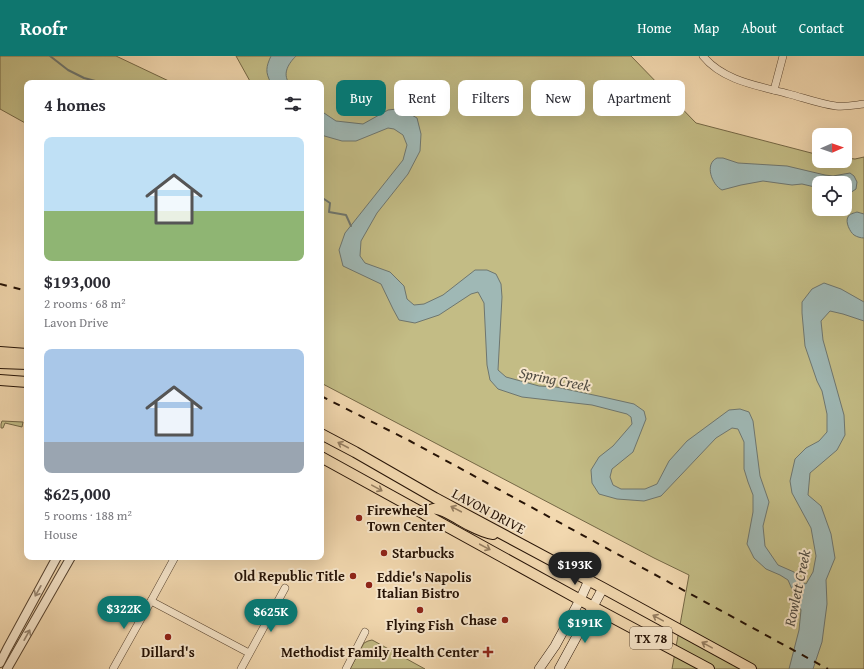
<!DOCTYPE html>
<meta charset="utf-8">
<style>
body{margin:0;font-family:"Gentium Book Plus",serif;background:#f7f7f7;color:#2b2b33;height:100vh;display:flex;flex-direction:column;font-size:15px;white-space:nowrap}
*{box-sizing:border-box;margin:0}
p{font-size:13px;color:#7c7c81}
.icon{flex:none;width:22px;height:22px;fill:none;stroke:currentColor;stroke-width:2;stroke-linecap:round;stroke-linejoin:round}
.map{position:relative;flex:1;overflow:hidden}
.side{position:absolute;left:24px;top:24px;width:300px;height:480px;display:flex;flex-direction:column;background:#fff;border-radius:8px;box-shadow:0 4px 16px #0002}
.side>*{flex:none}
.hud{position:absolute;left:336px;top:24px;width:380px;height:36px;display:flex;gap:8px}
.needle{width:26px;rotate:88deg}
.tools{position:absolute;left:812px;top:72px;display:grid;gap:8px}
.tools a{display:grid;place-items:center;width:40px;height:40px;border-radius:8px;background:#fff;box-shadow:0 4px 16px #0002;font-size:20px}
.price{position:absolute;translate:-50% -34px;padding:0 9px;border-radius:14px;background:#0f766e;color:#fff;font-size:13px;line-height:26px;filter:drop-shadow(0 1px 2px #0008)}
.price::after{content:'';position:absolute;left:50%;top:24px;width:12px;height:9px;margin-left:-6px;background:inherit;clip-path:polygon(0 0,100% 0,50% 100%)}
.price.current{background:#222;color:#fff}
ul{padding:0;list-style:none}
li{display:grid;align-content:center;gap:8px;height:212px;padding:0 20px}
li span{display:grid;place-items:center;height:124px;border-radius:8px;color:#555}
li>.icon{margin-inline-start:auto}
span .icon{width:72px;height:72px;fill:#fffc;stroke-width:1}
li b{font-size:17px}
h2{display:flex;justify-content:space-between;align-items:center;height:48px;padding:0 20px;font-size:17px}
.pill{padding:0 14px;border-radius:8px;background:#fff;box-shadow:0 4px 16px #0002;font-size:14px;line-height:36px}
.pill.current{background:#0f766e;color:#fff}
header{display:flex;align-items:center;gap:24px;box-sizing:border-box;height:56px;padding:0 20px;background:#0f766e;color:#fff}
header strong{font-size:19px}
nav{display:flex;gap:22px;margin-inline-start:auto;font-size:14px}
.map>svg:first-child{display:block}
.green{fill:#c3bc85;stroke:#746745;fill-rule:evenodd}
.water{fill:#9fb8b5;stroke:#6e766f}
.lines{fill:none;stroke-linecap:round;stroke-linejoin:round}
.stream{stroke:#6e766f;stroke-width:2}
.minor-casing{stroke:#584430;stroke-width:8}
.tertiary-casing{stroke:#584430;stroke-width:10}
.secondary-casing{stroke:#251205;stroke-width:10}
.primary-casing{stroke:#251205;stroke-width:12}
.motorway-casing{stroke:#251205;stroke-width:14}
.minor{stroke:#f7e6cb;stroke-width:7}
.tertiary{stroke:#f7e6cb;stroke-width:8}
.secondary{stroke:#f7e6cb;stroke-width:9}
.primary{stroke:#f2d8af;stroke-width:10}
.motorway{stroke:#f2d8af;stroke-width:12}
.rail{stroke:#251205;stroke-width:2;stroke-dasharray:7 7;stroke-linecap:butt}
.oneway{stroke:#967f62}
.oneway2{stroke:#988772}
.poi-dot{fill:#8f2418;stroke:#f7e6cb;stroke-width:1.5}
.labels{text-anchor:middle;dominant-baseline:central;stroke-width:4;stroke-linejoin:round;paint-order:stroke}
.shield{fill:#f7e6cb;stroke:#645240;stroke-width:1}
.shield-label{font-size:13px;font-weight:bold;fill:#251205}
.poi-label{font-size:14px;font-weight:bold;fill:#251205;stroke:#f7e6cb;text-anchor:start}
.street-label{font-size:14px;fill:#251205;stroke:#f7e6cb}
.water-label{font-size:15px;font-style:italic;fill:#504c43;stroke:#f7e6cb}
</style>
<header>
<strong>Roofr</strong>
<nav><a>Home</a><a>Map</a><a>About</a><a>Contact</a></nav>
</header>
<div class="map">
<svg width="864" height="613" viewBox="0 0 864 613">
<rect width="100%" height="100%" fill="#f2d8af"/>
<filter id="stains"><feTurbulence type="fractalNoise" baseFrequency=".005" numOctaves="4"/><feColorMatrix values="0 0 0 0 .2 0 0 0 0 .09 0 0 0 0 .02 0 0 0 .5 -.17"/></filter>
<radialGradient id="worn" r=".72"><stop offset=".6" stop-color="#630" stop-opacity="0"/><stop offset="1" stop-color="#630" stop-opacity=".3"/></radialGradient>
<g class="green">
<path d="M0 0H116L173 27H27V68L0 53Z"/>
<path d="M236 0H631L696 67 819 99V105H845V102L855 103 864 101V613H672L689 519 654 502 321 327V27H251ZM819 127H845V153H819Z"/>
<path d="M2 365 23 366 22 371 5 367 3 372H1V368Z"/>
<path d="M372 584 374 585 425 613H350L364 587 368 585Z"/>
</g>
<g class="water">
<path d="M271 0H296C289 7 282 17 289 27H271C265 16 266 11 271 0Z"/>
<path d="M397 53 403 54 417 62 421 78 420 95 408 118 377 157 361 185 360 200 365 207 390 216 404 230 407 243 414 249 424 248 443 239 475 214H487L496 218 501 228 502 241 498 314 506 321 539 330 556 331 603 341 634 348 644 355 646 363 633 396 612 413 610 421 613 429 621 433H645L657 428 669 405 687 385 729 354 740 353 749 356 753 365 760 420 769 446 763 470 765 490 778 509 794 516 800 525 806 528 813 516 816 500 811 472 792 437 790 425 795 403 806 392 819 385 827 376V358L822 335 817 325 805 290 802 257V246L812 233 824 227 841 233 864 246V265L843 258 830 255 821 265 823 284 844 359 845 379 837 394 810 417 808 439 821 450 831 478 835 502 826 524 827 548 822 586 813 613H789L799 574 801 554 788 524 780 519 766 513 754 502 747 488 753 456V439L748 426 744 413V386L738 373 732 372 716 382 661 440 644 445 617 443 599 438 592 427 591 414 599 401 613 390 632 368 631 361 627 358 592 349 522 341 498 333 490 324 487 309 484 247 478 236 471 238 439 259 415 267 399 264 393 253 381 228 343 210 339 194 345 177 403 104 407 89 403 79 394 73 388 72 356 85H342L321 79V55L336 65 363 68 388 54Z"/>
<path d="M717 102H723L738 107 787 110 825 119 833 120 850 117 854 120 857 126 856 133 850 137H845V127H819V132L802 128 792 129 763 125 741 129 722 134C712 129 704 108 717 102Z"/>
<path d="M857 156 864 158V182C861 182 857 181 854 179 850 176 845 166 848 161 849 158 854 157 857 156Z"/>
</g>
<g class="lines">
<g class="stream">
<path d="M50 0 68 14 84 22 103 27"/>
<path d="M321 141 330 147 329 156 346 159 351 170"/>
</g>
<defs>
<g id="minor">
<path d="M703 0C723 25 759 30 789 38 804 42 820 48 836 50 846 51 855 49 864 48"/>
<path d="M774 34 783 0"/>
<path d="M175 501 151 545 249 597"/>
<path d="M113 613 151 545"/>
<path d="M241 613 285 532"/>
<path d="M346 613 365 576"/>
</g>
<g id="tertiary">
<path d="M0 607 7 593 57 501"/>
<path d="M7 613 71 501"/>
</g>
<g id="secondary">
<path d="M539 613 555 590 580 544 589 524"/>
<path d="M559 613 583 569 603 532"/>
</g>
<g id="primary">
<path d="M0 307 27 308"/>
<path d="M0 324 27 326"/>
<path d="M321 378 355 396 435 442 603 532 751 613"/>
<path d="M321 401 593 551 709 613"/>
<path d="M426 459C428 456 429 454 433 453 441 451 459 464 467 468 475 472 484 477 493 478"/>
</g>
<path id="motorway" d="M0 297 27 299"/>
</defs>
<use href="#minor" class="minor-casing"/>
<use href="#tertiary" class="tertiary-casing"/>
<use href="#secondary" class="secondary-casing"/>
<use href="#primary" class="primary-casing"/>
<use href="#motorway" class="motorway-casing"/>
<use href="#minor" class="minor"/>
<use href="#tertiary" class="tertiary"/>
<use href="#secondary" class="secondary"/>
<use href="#primary" class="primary"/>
<use href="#motorway" class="motorway"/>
<g class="rail">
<path d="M0 228 27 235"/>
<path d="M321 340 410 385 828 613"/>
</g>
</g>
<defs><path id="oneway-shaft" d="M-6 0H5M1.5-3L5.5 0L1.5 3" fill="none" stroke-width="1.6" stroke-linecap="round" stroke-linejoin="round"/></defs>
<g class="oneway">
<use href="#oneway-shaft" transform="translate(343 389) rotate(-152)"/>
<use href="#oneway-shaft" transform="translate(377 432) rotate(29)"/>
<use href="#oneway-shaft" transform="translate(456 453) rotate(-152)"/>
<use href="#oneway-shaft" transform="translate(485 491) rotate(28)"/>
<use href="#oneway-shaft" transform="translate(658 562) rotate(-151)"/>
<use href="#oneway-shaft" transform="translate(707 589) rotate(-151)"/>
</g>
<g class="oneway2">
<use href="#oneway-shaft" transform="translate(38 535) rotate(119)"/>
<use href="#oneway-shaft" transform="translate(27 579) rotate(-61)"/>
</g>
<g class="poi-dot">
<circle cx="359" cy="462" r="4"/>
<circle cx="384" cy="497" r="4"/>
<circle cx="353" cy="520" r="4"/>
<circle cx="369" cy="529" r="4"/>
<circle cx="420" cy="554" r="4"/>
<circle cx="505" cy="564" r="4"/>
<circle cx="168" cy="581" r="4"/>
<path d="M486 590h4v4h4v4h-4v4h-4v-4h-4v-4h4z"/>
</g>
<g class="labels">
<rect class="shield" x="630" y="571" width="42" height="22" rx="3"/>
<g class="shield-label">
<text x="651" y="582">TX 78</text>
</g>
<g class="poi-label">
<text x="367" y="454">Firewheel<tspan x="367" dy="16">Town Center</tspan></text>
<text x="392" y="497">Starbucks</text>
<text x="345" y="520" text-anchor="end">Old Republic Title</text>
<text x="377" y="521">Eddie's Napolis<tspan x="377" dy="16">Italian Bistro</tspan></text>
<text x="497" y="564" text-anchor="end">Chase</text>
<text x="420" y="569" text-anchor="middle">Flying Fish</text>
<text x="168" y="596" text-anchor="middle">Dillard's</text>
<text x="479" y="596" text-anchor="end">Methodist Family Health Center</text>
</g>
<g class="street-label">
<text transform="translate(489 455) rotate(28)">LAVON DRIVE</text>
</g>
<g class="water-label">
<text transform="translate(555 323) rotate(11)">Spring Creek</text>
<text transform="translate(797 532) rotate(-78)">Rowlett Creek</text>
</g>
</g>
<rect width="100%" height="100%" filter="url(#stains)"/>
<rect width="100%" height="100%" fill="url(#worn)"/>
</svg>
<div class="tools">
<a><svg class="needle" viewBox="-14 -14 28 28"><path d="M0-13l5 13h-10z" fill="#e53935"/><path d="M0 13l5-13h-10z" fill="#7c7c81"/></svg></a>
<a><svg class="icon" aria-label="locate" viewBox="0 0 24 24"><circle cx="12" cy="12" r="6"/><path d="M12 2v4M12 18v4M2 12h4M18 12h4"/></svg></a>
</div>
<b class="price current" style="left:575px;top:530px">$193K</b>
<b class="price" style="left:124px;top:574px">$322K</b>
<b class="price" style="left:271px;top:577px">$625K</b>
<b class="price" style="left:585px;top:588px">$191K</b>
<div class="hud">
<a class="pill current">Buy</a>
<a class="pill">Rent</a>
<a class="pill">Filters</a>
<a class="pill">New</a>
<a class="pill">Apartment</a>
</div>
<section class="side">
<h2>4 homes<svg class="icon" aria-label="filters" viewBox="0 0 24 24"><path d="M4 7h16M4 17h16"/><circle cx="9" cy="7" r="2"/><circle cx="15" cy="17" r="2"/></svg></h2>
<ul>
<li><span style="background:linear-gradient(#bfe0f5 60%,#8fb573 0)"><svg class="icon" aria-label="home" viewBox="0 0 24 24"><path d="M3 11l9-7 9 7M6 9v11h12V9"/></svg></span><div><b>$193,000</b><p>2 rooms · 68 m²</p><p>Lavon Drive</p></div></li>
<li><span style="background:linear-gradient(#a9c7e8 75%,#9aa5b1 0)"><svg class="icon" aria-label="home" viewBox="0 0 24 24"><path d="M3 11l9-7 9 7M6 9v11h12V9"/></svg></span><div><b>$625,000</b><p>5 rooms · 188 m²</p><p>House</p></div></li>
</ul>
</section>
</div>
